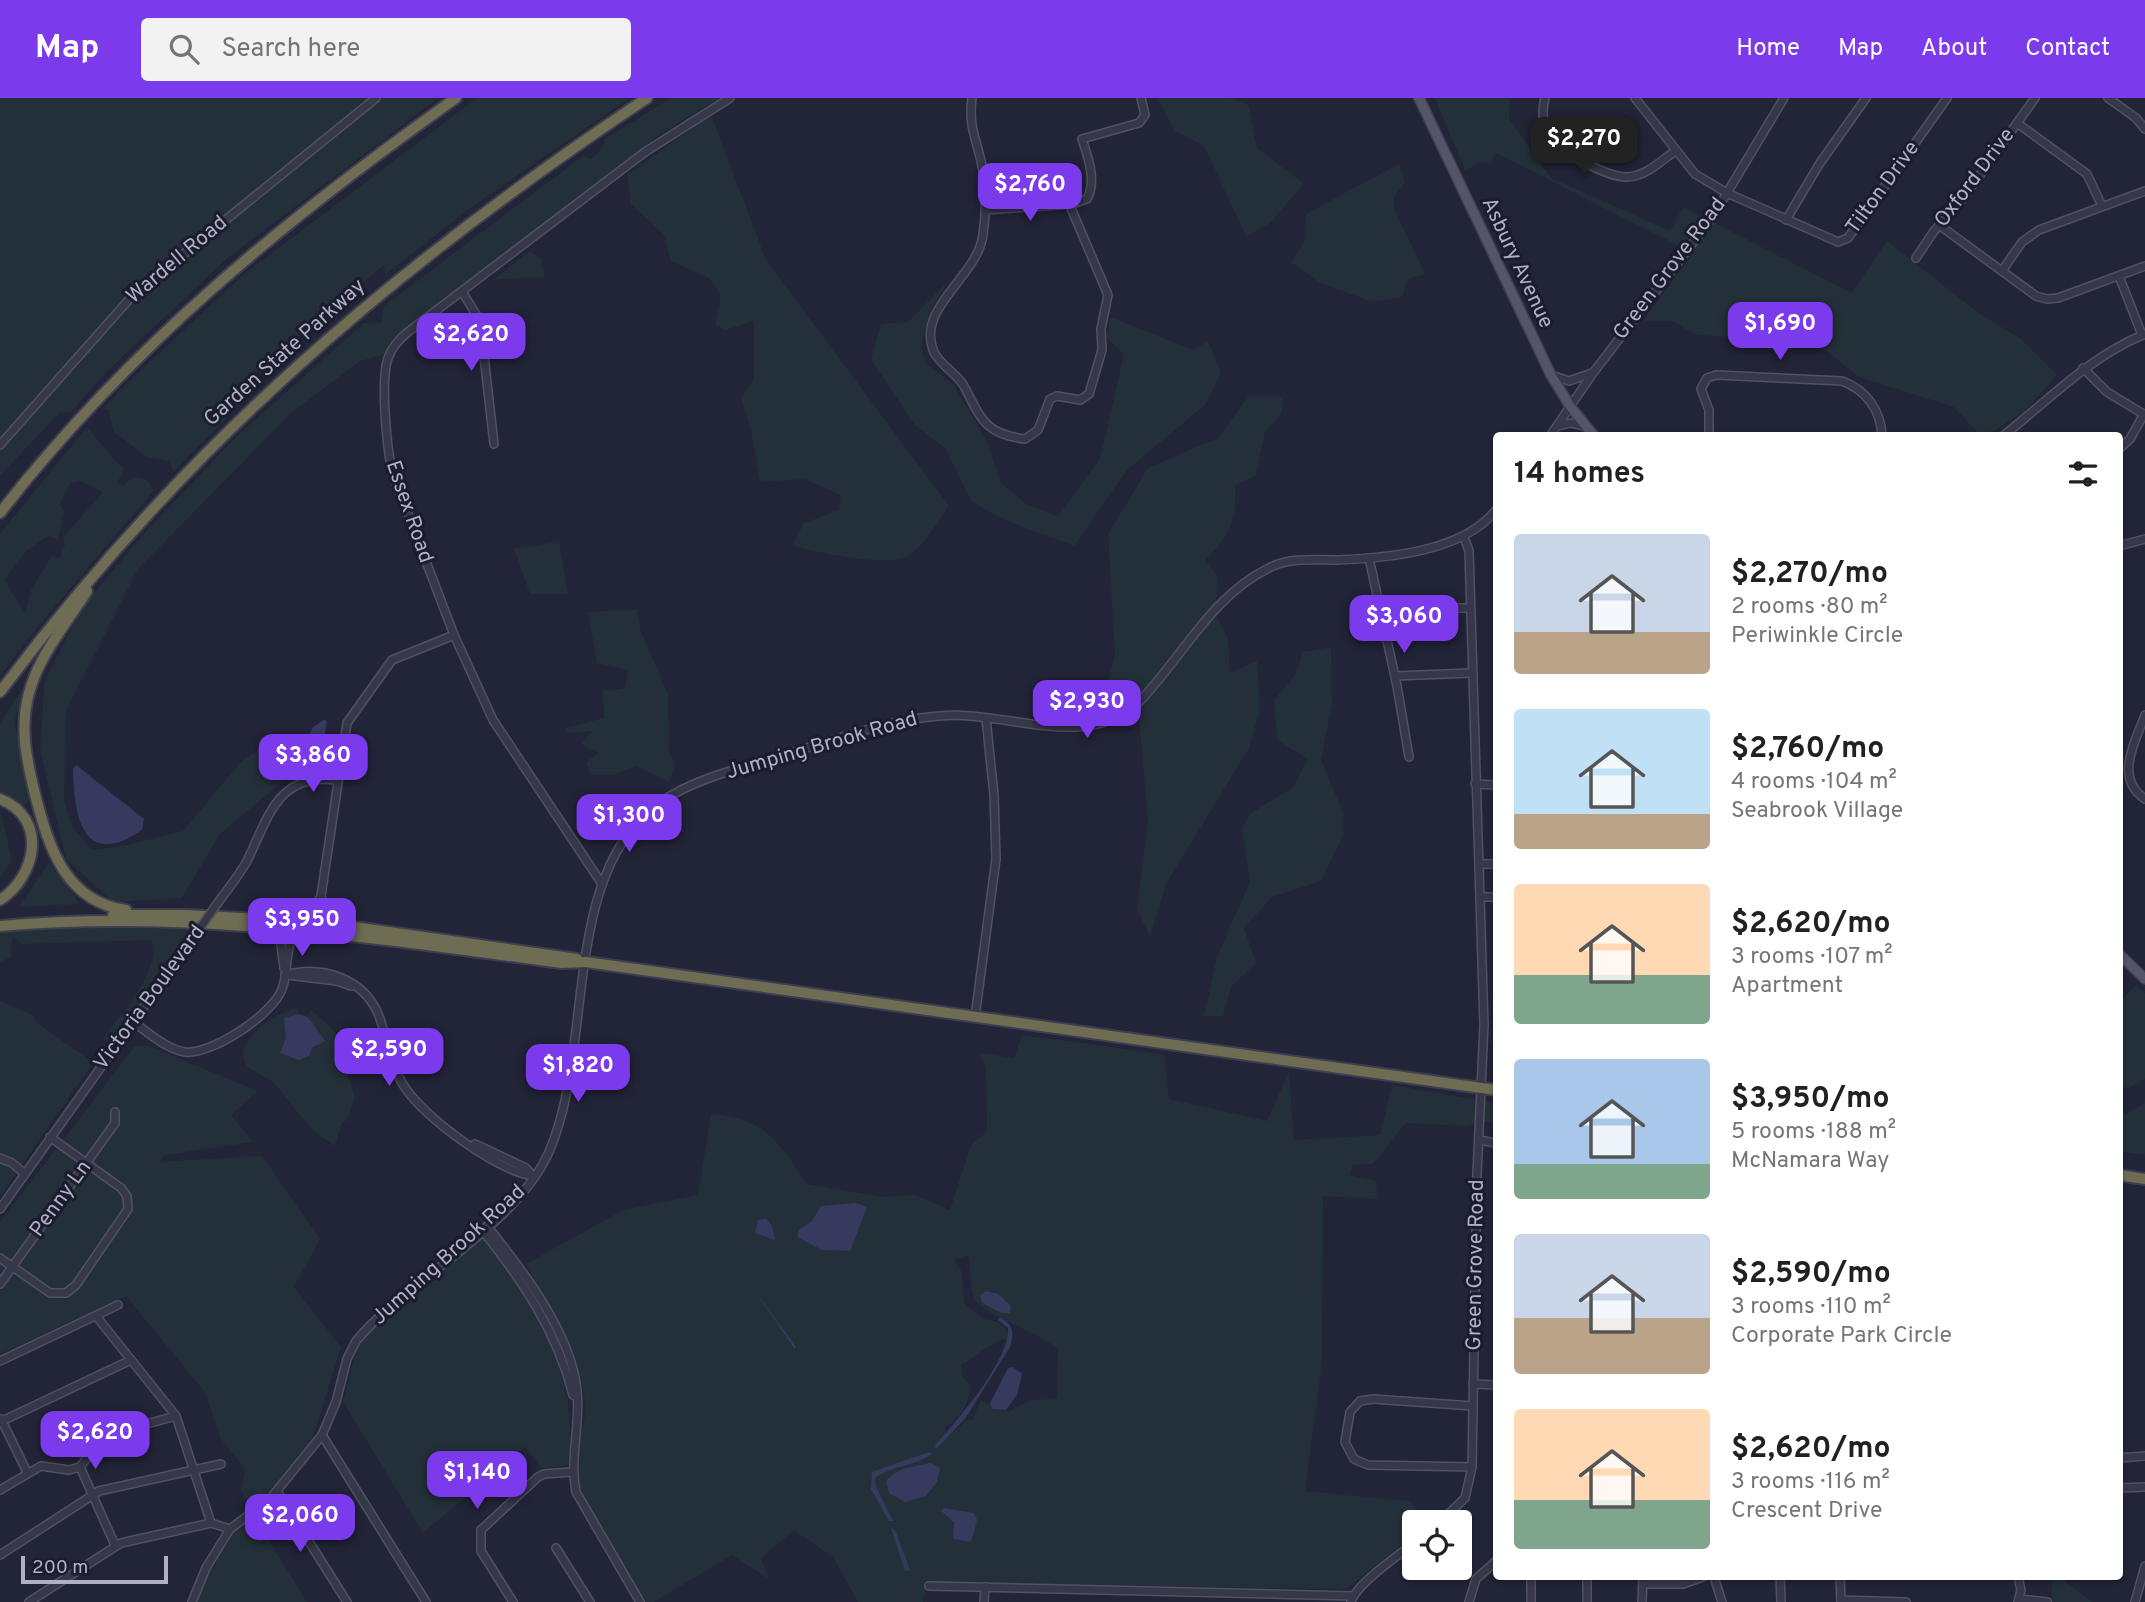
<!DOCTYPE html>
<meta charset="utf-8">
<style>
body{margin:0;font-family:Overpass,sans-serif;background:#f2f2f2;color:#202124;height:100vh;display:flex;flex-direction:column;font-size:26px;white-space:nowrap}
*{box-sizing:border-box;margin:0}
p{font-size:23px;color:#757577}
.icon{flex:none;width:38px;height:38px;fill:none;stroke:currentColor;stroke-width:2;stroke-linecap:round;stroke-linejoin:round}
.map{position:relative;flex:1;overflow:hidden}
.panel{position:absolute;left:1493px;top:334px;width:630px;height:1148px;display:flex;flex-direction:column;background:#fff;border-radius:7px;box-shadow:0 2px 5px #0004}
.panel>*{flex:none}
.buttons{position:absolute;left:1402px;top:1412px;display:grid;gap:14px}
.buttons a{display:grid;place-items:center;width:70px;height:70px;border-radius:7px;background:#fff;box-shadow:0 2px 5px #0004;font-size:35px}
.scale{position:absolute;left:21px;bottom:18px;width:147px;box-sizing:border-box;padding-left:7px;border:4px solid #b0b1c5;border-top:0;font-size:19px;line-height:24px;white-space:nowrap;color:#b0b1c5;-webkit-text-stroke:5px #1b1c2d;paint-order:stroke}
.price{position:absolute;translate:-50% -60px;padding:0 16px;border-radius:14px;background:#7c3aed;color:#fff;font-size:23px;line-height:46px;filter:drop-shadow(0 2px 4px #0008)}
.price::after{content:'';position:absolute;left:50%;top:42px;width:21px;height:16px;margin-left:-10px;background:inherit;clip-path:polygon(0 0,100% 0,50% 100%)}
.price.selected{background:#222;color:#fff}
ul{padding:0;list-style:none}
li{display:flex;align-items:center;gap:21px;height:175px;padding:0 21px}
li span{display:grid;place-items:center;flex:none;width:196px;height:140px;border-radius:7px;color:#555}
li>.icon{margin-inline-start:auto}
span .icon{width:84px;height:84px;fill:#fffc;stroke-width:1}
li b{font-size:30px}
h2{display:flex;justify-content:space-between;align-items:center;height:84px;padding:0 21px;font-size:30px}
header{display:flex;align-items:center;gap:42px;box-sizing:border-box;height:98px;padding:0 35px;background:#7c3aed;color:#fff}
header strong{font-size:33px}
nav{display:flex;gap:38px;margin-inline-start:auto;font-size:24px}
.search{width:490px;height:63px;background:#f2f2f2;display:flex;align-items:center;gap:18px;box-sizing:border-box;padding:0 24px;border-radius:7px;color:#757577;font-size:26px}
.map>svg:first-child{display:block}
.green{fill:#243039;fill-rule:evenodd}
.water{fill:#363a5e}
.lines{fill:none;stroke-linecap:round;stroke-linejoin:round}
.minor-casing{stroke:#505163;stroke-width:10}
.major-casing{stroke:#3f4052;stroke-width:12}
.highway-casing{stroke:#3d3e50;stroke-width:14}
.minor{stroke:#363749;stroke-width:7}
.major{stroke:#545569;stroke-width:9}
.highway{stroke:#6e6d53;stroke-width:10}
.minor-bridge-casing{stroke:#505163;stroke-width:10;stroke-linecap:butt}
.minor-bridge{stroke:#363749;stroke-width:7}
.labels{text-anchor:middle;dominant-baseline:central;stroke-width:6;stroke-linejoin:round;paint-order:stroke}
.street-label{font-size:21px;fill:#b0b1c5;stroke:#1b1c2d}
</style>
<header>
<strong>Map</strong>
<div class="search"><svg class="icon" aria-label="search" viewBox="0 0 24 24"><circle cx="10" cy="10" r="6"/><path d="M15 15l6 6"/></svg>Search here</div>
<nav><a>Home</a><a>Map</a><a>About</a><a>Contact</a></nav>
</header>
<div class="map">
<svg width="2145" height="1504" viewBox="0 0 2145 1504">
<rect width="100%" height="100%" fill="#222438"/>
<g class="green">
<path d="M0 0H438L229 159 105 275 71 314 59 315 0 378Z"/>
<path d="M477 0H630L469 111 385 177 384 167 242 286 255 291 174 373 169 363 147 359 114 334 108 311H103L121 291 244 176Z"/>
<path d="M671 0H719L660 36 551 122 395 238 383 257 360 263 292 314 138 471 66 613 64 704 73 730 93 752 127 747 183 733 241 664 264 648 293 649 303 666 219 737 182 800 113 804 66 761 40 651 45 582 83 508 150 429 238 337 364 225H381L384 208 583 58 591 61 601 52 605 41Z"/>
<path d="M1158 0H1228L1248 6 1257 50 1304 86 1270 125 1246 138 1204 48 1175 33Z"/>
<path d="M1435 0H1510L1509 21 1551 80 1670 133 1683 109 1852 195 1887 143 1980 216 2021 241 2057 277 2025 313 1986 338H1981L1954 309 1859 279 1814 243 1696 237 1672 223H1643L1693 155 1494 54 1492 66 1481 64 1465 72Z"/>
<path d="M711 17 766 162 949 408C937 424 924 449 906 459 886 469 816 454 792 448L804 425 839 412 841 397 805 381 760 384 751 332 741 300 754 282V223L725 232 715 227 721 197 709 180 671 163 664 137 631 106 627 77Z"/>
<path d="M1399 66 1405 84 1394 98V111L1425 176 1407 181 1402 199 1372 204 1319 184 1291 164 1304 145 1306 116Z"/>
<path d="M530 153 541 161 545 180 494 181Z"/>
<path d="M964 157 930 213 921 250 925 265 953 286 987 343 1001 385 1027 407 1058 418 1100 361 1124 256 1107 240 1110 219 1193 252 1208 243 1221 275 1206 306 1127 372 1074 448 1002 421 971 403 946 351 915 327 871 261 881 226 908 224 946 185Z"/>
<path d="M1248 299H1283L1282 315 1265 334 1256 377 1235 387C1237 423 1230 438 1205 462L1218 479 1215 515 1228 541 1230 575 1257 563 1260 612 1249 650 1166 786 1150 839 1137 811 1148 723 1139 620 1102 606 1115 557 1108 436 1148 370 1218 340Z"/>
<path d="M87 329C101 344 108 358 124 371L118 383 122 388 135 379 146 381 154 392 26 543 0 579V436ZM80 383 103 394 63 440 65 447 59 460 51 459 31 492 25 515 4 482 26 453 48 438 58 442 64 413 60 406 70 385Z"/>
<path d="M559 444 568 496H530L514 450Z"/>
<path d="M637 511 641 534 668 596 669 652 675 666 669 684 636 668 613 677H591L586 664 599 655 581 646 592 633 566 635V630L604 620 603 593 625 590 628 572 597 565 588 514Z"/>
<path d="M1331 549 1332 606 1321 662 1343 714V738L1321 783 1272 799 1244 830 1256 865 1231 889 1223 918H1204L1217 859 1250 784 1242 730 1251 715 1292 690 1308 661 1277 642 1274 602 1295 577 1303 554Z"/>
<path d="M25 587 14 625 32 701 23 708 0 696V625Z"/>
<path d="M0 710 12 763 0 779Z"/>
<path d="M49 764 80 806 19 809Z"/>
<path d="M58 829 189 831 110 945 103 940C122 914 160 876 152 842L22 846 13 838 11 859 0 864V833Z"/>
<path d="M2136 888 2145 896V981L2127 991 2119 984V903Z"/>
<path d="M0 903 35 918V924L87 960 91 968 0 1098Z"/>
<path d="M297 909 299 916 284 920 286 940 281 955 299 961 324 943 307 917 311 912 335 933 355 1000 347 1022 341 1026 335 1048 313 1033 273 984 246 968 242 953C258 927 269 920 297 909Z"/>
<path d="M1022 937 1164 956 1169 1001 1267 1023 1289 973 1294 1042 1380 1037 1392 987 1496 1005V1026L1486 1023 1466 1028 1406 1025 1373 1066 1353 1067 1349 1077 1376 1083 1377 1101 1323 1098 1322 1264 1305 1393 1410 1403 1416 1410 1408 1441 1346 1491 927 1486 923 1504H858L833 1459 794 1432 761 1460 769 1481 732 1457 654 1504H642C613 1458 573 1412 577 1355 578 1336 588 1323 585 1303 578 1252 548 1210 526 1166L623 1112 698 1097 711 1016C766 1020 778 1044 807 1086L883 1099 916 1097 950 1112 971 1047 987 1033 986 969 979 955 1014 960ZM968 1157C971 1170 969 1187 974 1200 978 1213 1041 1237 1058 1251L1057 1300 1031 1302 1008 1314 981 1302 972 1322H967L944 1342 946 1328C963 1320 968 1305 971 1288L963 1280 961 1267C976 1259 991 1244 1007 1240L1006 1231 999 1225 982 1220 964 1205 962 1174 954 1162Z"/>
<path d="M135 948H149L258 993 231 1017 253 1044 165 1057 160 1064 262 1058 320 1141 294 1189 341 1249 313 1339 266 1397 247 1407 241 1392 245 1371 221 1341 205 1294 126 1198 0 1256V1124Z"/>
<path d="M2145 1005V1057L2119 1053V1020Z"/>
<path d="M483 1139C533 1201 584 1285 567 1368L541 1370 525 1349 423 1435 343 1304 357 1251 366 1238Z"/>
<path d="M255 1420 307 1504H193L240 1424Z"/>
<path d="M2053 1479H2059L2092 1504H2050Z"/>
</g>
<g class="water">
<path d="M324 622 327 623 323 646 306 642 313 629Z"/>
<path d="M305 645 321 650 322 654 304 663Z"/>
<path d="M76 667 144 721 142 732C83 772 74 720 73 671Z"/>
<path d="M299 916 308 919 325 943 312 950 309 958 299 962 280 955 286 940 284 920Z"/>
<path d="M857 1105 867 1109 850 1153 822 1152 797 1139 799 1132 812 1123 821 1108Z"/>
<path d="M766 1121 772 1128 775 1142 755 1135 758 1122Z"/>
<path d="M753 1190 796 1249 794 1250Z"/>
<path d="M986 1193 998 1196 1011 1208 1010 1215H1002L982 1205 980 1198Z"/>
<path d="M1000 1219C1013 1227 1015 1234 1010 1249L965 1321 936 1351 935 1347C957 1323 1010 1262 1008 1230L998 1222Z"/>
<path d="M1013 1269 1022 1276 1017 1297 1006 1312 992 1311 990 1305 1008 1270Z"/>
<path d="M929 1354 932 1356C916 1368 893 1367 875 1380L876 1389 893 1423H889L871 1391 872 1374Z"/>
<path d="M930 1365 940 1370 937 1384 926 1398 905 1404 889 1395 886 1384C897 1369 913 1369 930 1365Z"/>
<path d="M943 1410 974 1415 977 1422 971 1444 953 1441 954 1424 941 1413Z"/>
<path d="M891 1430 895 1432 910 1472 905 1473Z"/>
</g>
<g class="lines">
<defs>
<g id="minor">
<path d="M972 0C968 32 978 43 983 73 986 94 986 116 983 137 977 180 915 210 934 254 941 269 958 275 965 290 982 323 986 336 1025 341L1038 332 1050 301 1057 298 1080 302 1089 296 1102 252 1101 231 1108 197 1071 110 1072 106 1087 101C1097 83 1088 59 1082 41L1139 25 1145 17 1141 0"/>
<path d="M1545 0C1541 14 1543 30 1552 41 1564 56 1609 80 1628 79 1646 78 1661 63 1675 53"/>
<path d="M1635 0 1695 76 1727 95 1838 144 1848 140 1947 0"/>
<path d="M2108 0 2136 20 2145 31"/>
<path d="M2017 25 2087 76 2102 108"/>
<path d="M985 112 1072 106"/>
<path d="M1786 122 1820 65 1866 0"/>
<path d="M1939 127 2036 198 2047 201 2058 200 2145 168"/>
<path d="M1916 160 1934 133 1962 102 2035 0"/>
<path d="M2002 173 2022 144 2039 132 2145 93"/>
<path d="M2119 178 2142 237"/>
<path d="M463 195 480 223 494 346"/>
<path d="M2083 270 2107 294 2145 317"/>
<path d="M1551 277 1569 283 1592 275"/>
<path d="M1558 328 1571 325 1585 328"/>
<path d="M1550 338 1593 275 1712 120 1784 0"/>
<path d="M1709 338V312L1701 291 1707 280 1716 277 1842 283C1866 292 1881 312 1882 338"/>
<path d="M2003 338C2050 301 2089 259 2145 236"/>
<path d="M0 347 133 197 376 0"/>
<path d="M2119 351 2130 341 2144 316"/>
<path d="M2119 448 2145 441"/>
<path d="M1369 460 1397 588 1409 659"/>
<path d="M1380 514 1423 510H1469"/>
<path d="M1395 578 1471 575"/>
<path d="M2145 617C2135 644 2114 680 2145 701"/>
<path d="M1475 686 1496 687"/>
<path d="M1479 766H1496"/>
<path d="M602 786 493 622 454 537 392 374C387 349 380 283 388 260 392 249 399 241 408 234L645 54 730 0"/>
<path d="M321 798 325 815 337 826"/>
<path d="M222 799C231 787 240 776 247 763 268 721 277 674 337 682"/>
<path d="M1480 799H1496"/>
<path d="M300 822 313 812 321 798 347 625 392 562 454 537"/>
<path d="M269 833 280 840 284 870"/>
<path d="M285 877C322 867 364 880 379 918 388 942 390 966 404 988 424 1020 496 1072 533 1078"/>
<path d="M287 877 337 883 351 888"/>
<path d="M975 919 996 761 994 697 986 620"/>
<path d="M133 924C149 935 166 951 185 954 212 957 273 916 282 891 290 871 282 845 301 832"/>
<path d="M1479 1042 1496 1045"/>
<path d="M475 1046 526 1070 533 1078"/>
<path d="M0 1060 12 1065 25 1076"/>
<path d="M0 1111 190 844"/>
<path d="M487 1128C522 1171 571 1235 577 1292 581 1327 569 1359 576 1394L640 1504"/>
<path d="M482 1132C522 1182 557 1233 573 1297L577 1299"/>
<path d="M0 1160 50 1195H66L76 1187 128 1111 127 1098 121 1090 50 1039"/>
<path d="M0 1186 115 1025V1014"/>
<path d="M96 1218 176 1318 211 1425"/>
<path d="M0 1263 118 1207"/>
<path d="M1473 1286 1496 1287"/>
<path d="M1 1321 27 1374"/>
<path d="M2 1323 131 1262"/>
<path d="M322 1337 426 1504"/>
<path d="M2119 1360 2145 1358"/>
<path d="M80 1369 115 1447"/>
<path d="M1472 1369 1368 1367 1354 1361 1345 1344 1350 1314 1360 1303 1373 1301 1473 1308"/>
<path d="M2119 1390 2145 1389"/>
<path d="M0 1392 41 1368 69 1372 80 1369 98 1346 113 1335 176 1318"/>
<path d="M277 1393 347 1504"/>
<path d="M1440 1424 1465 1400 1472 1369 1477 1076 1484 927 1469 453 1464 439"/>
<path d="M556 1450 590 1504"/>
<path d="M0 1457 99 1393 221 1366"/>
<path d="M1587 1479V1504"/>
<path d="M1714 1479 1722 1504"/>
<path d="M1780 1479 1781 1504"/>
<path d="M1840 1479 1841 1504"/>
<path d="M1643 1486H1683L1703 1479"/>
<path d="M929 1488 1353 1498"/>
<path d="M2019 1501 2047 1504"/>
<path d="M1841 1502 1906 1504"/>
<path d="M29 1504 121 1445 211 1425 230 1431"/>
<path d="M192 1504 206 1470 230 1431 270 1401 322 1337 336 1304 347 1261 356 1243C410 1179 515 1130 549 1054 595 949 560 776 659 705 697 679 745 669 788 656 837 641 887 622 939 618 1003 611 1085 655 1139 604 1181 561 1212 497 1269 470 1289 459 1315 462 1337 462 1387 460 1463 454 1496 412"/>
<path d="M513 1504 481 1453V1432L538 1379 544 1376 572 1374"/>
<path d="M984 1504 985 1489"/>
<path d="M1351 1504C1356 1486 1399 1457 1414 1445"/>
<path d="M1469 1504 1476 1481 1496 1463"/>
<path d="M1531 1504V1479"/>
<path d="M1642 1504 1643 1479"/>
<path d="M2018 1504 2021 1492 2018 1479"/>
<path d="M2135 1504 2145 1468"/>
</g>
<g id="major">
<path d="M1419 0 1551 277 1570 308 1594 338"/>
<path d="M2119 856 2145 881"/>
</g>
<g id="highway">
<path d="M0 415C128 250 287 120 456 0"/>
<path d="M87 493C67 525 39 557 29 595 19 631 27 664 36 700 49 750 66 804 126 812"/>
<path d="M0 594C185 348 392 170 647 0"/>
<path d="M0 701C48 720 37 778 0 802"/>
<path d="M113 817H185L319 824 577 861"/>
<path d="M0 828C188 811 375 840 561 865L586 864 1496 992"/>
<path d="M2119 1077 2145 1081"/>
</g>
</defs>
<use href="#minor" class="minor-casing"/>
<use href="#major" class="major-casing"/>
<use href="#highway" class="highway-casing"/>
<use href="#minor" class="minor"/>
<use href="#major" class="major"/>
<use href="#highway" class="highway"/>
<defs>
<path id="minor-bridge" d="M190 844 222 799"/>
</defs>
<use href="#minor-bridge" class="minor-bridge-casing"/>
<use href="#minor-bridge" class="minor-bridge"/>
</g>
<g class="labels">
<g class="street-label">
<text transform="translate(1975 80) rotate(-53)">Oxford Drive</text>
<text transform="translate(1883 90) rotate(-54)">Tilton Drive</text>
<text transform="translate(177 162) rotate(-40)">Wardell Road</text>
<text transform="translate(1517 165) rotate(65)">Asbury Avenue</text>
<text transform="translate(1670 171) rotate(-53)">Green Grove Road</text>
<text transform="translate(285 255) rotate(-42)">Garden State Parkway</text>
<text transform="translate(409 414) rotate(71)">Essex Road</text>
<text transform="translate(822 648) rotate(-16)">Jumping Brook Road</text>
<text transform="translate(150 900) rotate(-54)">Victoria Boulevard</text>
<text transform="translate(61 1101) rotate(-54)">Penny Ln</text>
<text transform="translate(449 1157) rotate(-42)">Jumping Brook Road</text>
<text transform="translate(1476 1167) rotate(-89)">Green Grove Road</text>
</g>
</g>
</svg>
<div class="buttons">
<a><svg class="icon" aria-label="locate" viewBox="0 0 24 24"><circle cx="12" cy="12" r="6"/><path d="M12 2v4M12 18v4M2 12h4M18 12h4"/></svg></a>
</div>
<div class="scale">200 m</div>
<b class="price selected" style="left:1584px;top:79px">$2,270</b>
<b class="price" style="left:1030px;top:125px">$2,760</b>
<b class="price" style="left:1780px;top:264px">$1,690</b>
<b class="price" style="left:471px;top:275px">$2,620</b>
<b class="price" style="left:1404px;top:557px">$3,060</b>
<b class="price" style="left:1087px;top:642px">$2,930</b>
<b class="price" style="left:313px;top:696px">$3,860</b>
<b class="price" style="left:629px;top:756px">$1,300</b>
<b class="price" style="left:302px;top:860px">$3,950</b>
<b class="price" style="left:389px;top:990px">$2,590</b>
<b class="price" style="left:578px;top:1006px">$1,820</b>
<b class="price" style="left:95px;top:1373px">$2,620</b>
<b class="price" style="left:477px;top:1413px">$1,140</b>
<b class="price" style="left:300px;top:1456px">$2,060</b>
<section class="panel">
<h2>14 homes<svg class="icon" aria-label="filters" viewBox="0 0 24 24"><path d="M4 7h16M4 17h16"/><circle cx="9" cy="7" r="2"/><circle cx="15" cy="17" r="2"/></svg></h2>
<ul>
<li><span style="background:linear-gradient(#c9d6e8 70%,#b9a48a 0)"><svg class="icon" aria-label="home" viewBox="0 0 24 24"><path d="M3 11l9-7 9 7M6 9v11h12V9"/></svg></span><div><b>$2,270/mo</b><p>2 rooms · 80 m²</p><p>Periwinkle Circle</p></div></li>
<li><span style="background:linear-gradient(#bfe0f5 75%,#b9a48a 0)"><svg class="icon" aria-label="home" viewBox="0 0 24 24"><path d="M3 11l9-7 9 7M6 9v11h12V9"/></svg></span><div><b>$2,760/mo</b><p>4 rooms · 104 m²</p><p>Seabrook Village</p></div></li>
<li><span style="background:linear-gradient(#ffd9b3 65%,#7fa58c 0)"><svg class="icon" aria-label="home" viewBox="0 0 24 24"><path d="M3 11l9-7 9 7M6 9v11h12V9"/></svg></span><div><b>$2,620/mo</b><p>3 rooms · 107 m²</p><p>Apartment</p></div></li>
<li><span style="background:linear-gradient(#a9c7e8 75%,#7fa58c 0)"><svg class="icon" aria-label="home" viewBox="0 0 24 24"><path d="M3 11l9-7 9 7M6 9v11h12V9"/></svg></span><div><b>$3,950/mo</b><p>5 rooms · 188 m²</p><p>McNamara Way</p></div></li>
<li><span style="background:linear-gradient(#c9d6e8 60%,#b9a48a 0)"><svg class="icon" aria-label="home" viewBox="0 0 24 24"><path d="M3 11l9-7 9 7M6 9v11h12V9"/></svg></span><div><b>$2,590/mo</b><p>3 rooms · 110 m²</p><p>Corporate Park Circle</p></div></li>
<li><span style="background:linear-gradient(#ffd9b3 65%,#7fa58c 0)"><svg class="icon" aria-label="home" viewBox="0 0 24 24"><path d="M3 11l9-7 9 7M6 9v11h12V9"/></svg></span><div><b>$2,620/mo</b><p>3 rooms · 116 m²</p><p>Crescent Drive</p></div></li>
</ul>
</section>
</div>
